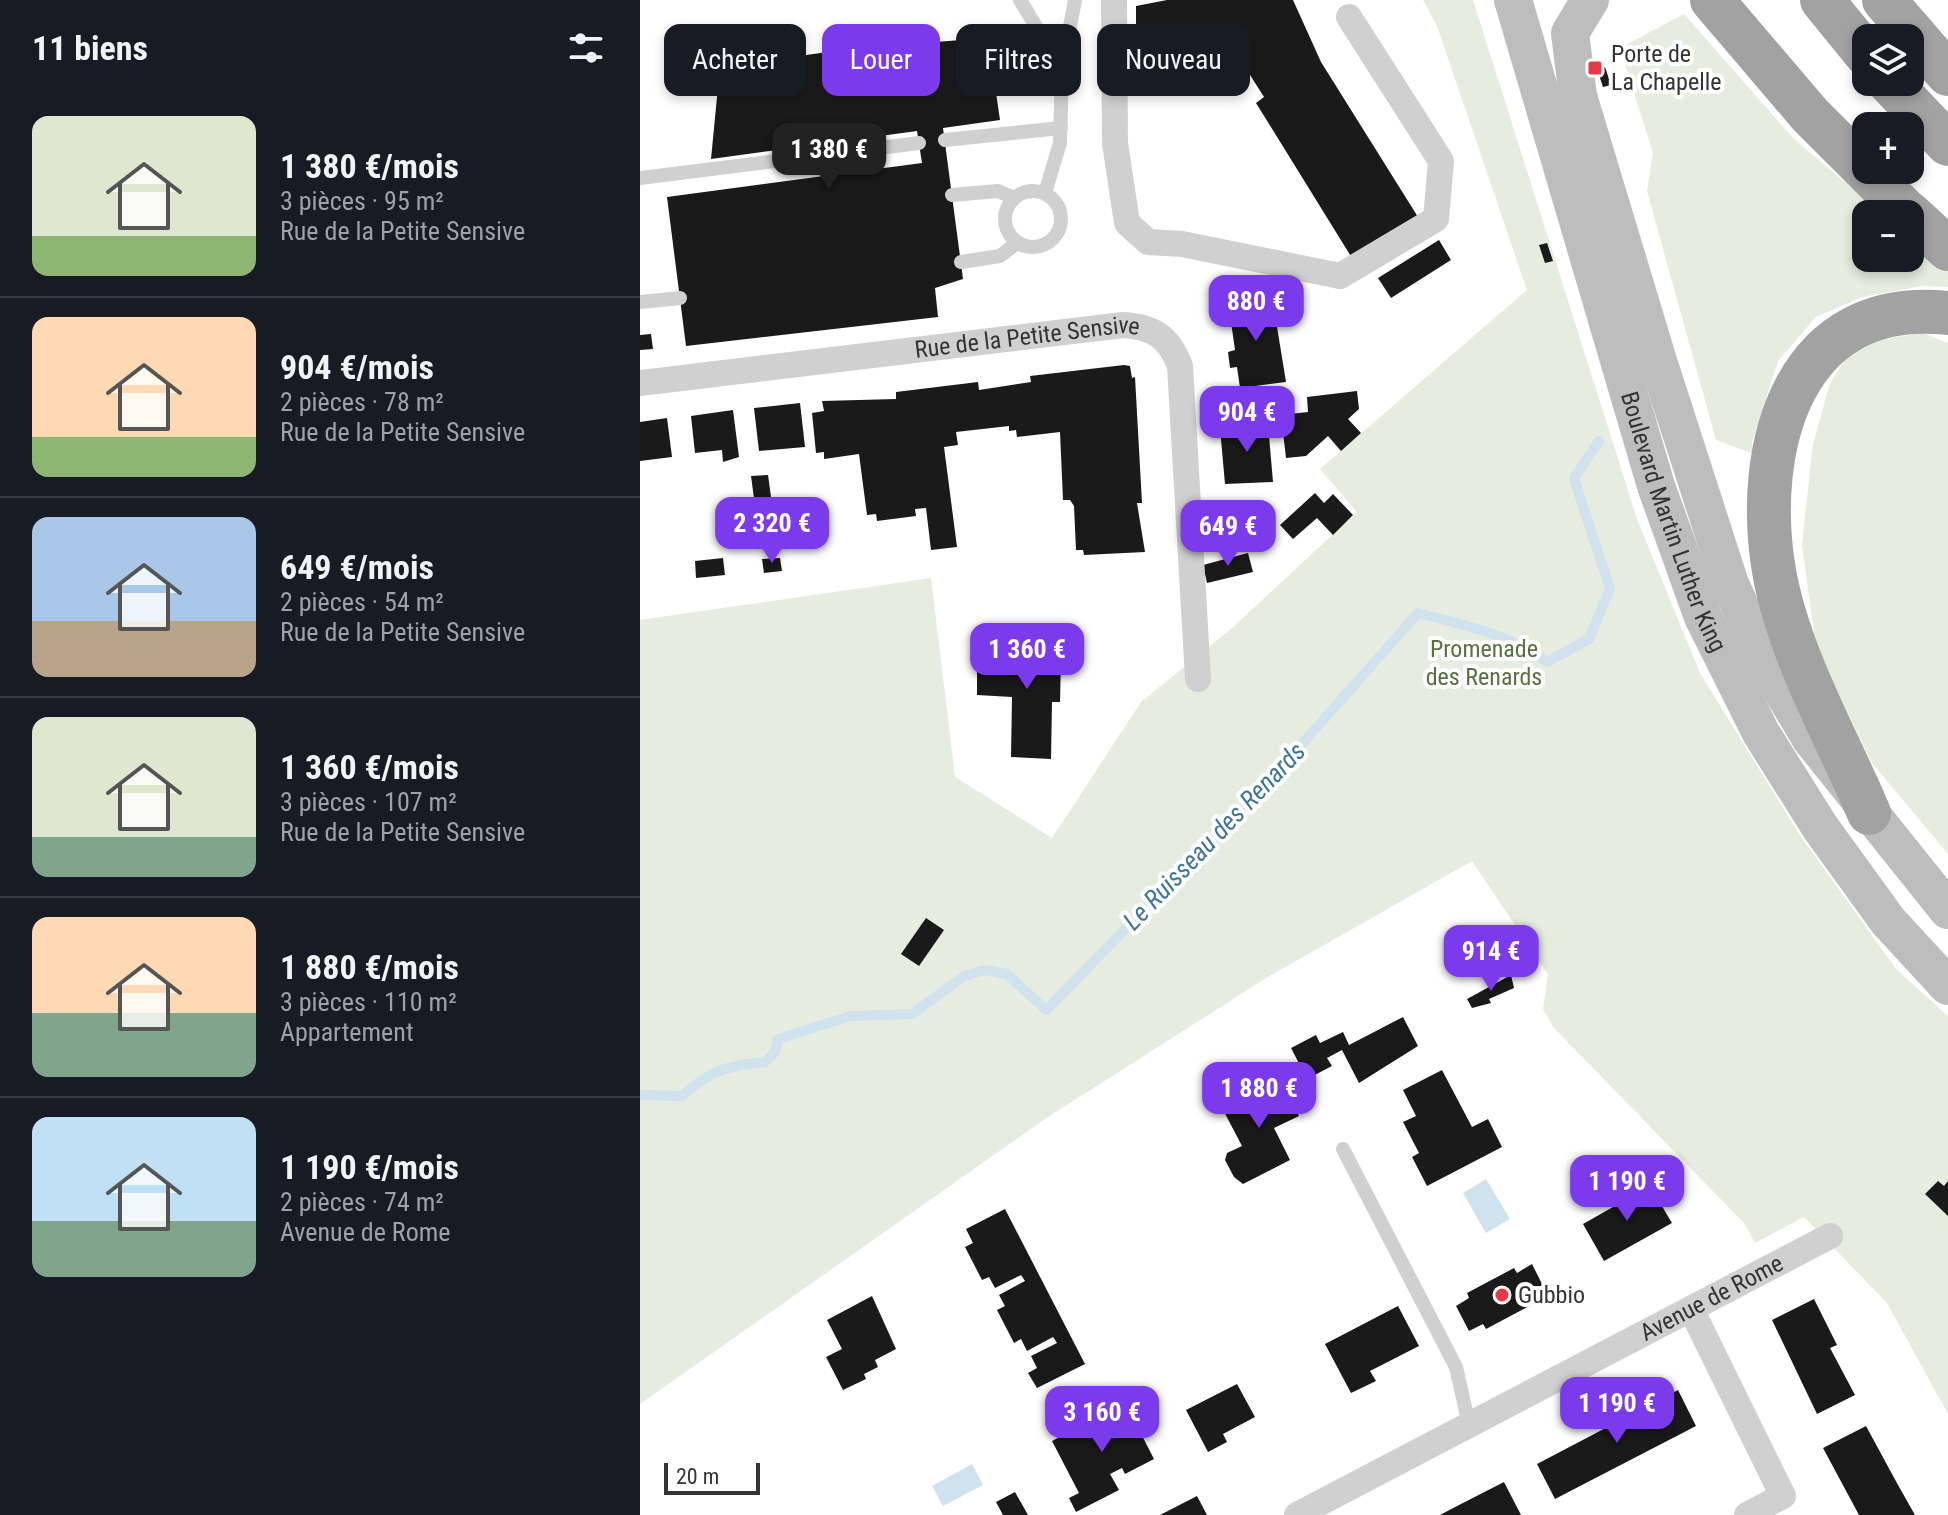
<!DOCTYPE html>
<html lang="fr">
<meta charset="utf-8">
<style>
body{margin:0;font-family:"Roboto Condensed",sans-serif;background:#242831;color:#f1f3f6;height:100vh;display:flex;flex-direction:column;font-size:30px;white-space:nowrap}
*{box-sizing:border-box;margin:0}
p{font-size:26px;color:#9ea1a6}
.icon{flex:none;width:44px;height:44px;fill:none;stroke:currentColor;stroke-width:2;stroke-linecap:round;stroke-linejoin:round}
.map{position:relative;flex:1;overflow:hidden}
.panel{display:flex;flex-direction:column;background:#171b24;width:640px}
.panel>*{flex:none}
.hud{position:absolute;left:24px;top:24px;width:760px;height:72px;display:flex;gap:16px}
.tools{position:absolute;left:1212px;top:24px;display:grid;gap:16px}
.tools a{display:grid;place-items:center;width:72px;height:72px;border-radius:16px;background:#171b24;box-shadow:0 4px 12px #0003;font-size:40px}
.scale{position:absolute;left:24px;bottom:20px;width:96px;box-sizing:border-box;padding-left:8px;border:4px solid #333;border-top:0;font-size:22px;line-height:28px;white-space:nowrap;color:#333;-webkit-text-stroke:6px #fff;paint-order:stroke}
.price{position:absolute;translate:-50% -68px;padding:0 18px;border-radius:16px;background:#7c3aed;color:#fff;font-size:26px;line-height:52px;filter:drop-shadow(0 2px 4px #0008)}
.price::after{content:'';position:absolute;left:50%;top:48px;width:24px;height:18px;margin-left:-12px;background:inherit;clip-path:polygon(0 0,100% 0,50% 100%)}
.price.active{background:#222;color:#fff}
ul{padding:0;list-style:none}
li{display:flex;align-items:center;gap:24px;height:200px;padding:0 32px}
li+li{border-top:2px solid #363941}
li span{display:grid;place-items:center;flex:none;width:224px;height:160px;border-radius:16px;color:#555}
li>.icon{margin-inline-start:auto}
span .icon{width:96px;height:96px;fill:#fffc;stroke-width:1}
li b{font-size:34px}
h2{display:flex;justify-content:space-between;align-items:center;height:96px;padding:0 32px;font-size:34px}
.tag{padding:0 28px;border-radius:16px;background:#171b24;box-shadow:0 4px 12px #0003;font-size:28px;line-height:72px}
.tag.active{background:#7c3aed;color:#fff}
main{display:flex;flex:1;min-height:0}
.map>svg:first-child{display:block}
.green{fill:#e6ecdf}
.water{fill:#cfe2ee}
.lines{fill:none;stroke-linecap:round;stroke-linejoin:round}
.stream{stroke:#cfe2ee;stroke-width:10}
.building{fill:#1a1a1a}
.service{stroke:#d0d0d0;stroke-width:14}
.minor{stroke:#d0d0d0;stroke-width:26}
.secondary{stroke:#bdbdbd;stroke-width:38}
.trunk{stroke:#a2a2a2;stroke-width:44}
.poi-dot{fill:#e63946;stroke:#fff;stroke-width:3}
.labels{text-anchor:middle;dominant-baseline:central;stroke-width:8;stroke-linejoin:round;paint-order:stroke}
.poi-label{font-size:24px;fill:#333;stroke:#fff;text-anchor:start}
.street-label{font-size:24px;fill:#333;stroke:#fff}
.park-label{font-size:24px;fill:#56703f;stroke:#fff}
.water-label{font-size:26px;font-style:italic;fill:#3f7597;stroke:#fff}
</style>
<main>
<section class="panel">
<h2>11 biens<svg class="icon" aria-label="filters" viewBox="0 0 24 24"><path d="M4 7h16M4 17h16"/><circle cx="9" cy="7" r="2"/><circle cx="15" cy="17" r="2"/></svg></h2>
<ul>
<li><span style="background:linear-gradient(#dfe7d0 75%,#8fb573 0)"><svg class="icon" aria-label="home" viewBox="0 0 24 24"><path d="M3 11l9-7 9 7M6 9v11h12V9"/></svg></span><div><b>1 380 €/mois</b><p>3 pièces · 95 m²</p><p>Rue de la Petite Sensive</p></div></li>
<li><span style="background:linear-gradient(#ffd9b3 75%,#8fb573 0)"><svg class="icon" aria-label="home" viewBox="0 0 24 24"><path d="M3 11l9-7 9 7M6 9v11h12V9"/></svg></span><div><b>904 €/mois</b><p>2 pièces · 78 m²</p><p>Rue de la Petite Sensive</p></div></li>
<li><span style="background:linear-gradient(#a9c7e8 65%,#b9a48a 0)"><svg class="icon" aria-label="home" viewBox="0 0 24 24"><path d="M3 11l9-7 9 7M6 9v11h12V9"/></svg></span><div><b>649 €/mois</b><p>2 pièces · 54 m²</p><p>Rue de la Petite Sensive</p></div></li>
<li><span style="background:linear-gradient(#dfe7d0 75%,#7fa58c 0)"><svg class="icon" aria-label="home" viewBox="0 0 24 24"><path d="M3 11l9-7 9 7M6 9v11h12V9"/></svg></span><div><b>1 360 €/mois</b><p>3 pièces · 107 m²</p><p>Rue de la Petite Sensive</p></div></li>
<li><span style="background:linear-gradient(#ffd9b3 60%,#7fa58c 0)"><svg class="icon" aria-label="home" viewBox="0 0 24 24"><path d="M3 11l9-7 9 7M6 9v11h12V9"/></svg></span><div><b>1 880 €/mois</b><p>3 pièces · 110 m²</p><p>Appartement</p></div></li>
<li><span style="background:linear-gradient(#bfe0f5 65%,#7fa58c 0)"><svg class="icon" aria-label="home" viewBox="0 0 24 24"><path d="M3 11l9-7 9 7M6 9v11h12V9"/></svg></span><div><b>1 190 €/mois</b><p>2 pièces · 74 m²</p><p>Avenue de Rome</p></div></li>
</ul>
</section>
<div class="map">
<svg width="1308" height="1515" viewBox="0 0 1308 1515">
<rect width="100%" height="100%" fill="#fff"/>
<g class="green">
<path d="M783 0H833L997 519 1060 673 1159 834 1257 970 1308 1016V1414L1247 1303 1164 1217 1115 1243 1104 1223 914 1028 903 1009 908 974 832 861 626 978 405 1119 0 1404V620L291 578 315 777 412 838 501 702 591 629 717 512 680 469 887 290 797 26Z"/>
<path d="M1044 14 1153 138 1242 214H1226V258H1270V238L1308 271V287L1282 286 1222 297 1176 317 1138 361 1112 442V453L1076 440 1007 191 1013 153 980 48Z"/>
<path d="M1282 333 1308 343V854L1232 763 1176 647 1162 545 1173 444 1190 383 1208 356 1238 340Z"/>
</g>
<g class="water">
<path d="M846 1179 870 1219 846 1233 823 1193Z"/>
<path d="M332 1464 343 1485 303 1506 292 1486Z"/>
</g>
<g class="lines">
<path class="stream" d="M0 1095 42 1096C71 1070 86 1066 125 1062L135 1052 138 1039 211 1016 272 1014 324 976 345 970 367 974 406 1010 616 796 778 613C823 625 869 634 907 662L949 639 970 589 934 478 959 441"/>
</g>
<g class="building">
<path d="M527 0H653L681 62 778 217 712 258 616 103 624 97 605 67 505 82 496 42V6Z"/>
<path d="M135 31 138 59 294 37 295 42 348 38 360 120 303 128 323 279 295 288 298 317 46 346 27 197 282 163 277 131 71 159 80 66H85L81 39Z"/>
<path d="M965 67 971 85 963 87 957 69Z"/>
<path d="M799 240 811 260 751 298 738 278Z"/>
<path d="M907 243 913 261 905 263 899 245Z"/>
<path d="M632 296 646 382 600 388 597 367 590 368 588 352 595 350 588 301Z"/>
<path d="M11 334 13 349 0 350V335Z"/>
<path d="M484 365 490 366 492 378 495 377 502 503H497L505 552 444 555 443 550H436L434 506 430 500H423L420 432 377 437 376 430 369 431V426L316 432 318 445 304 447 317 547 291 550 286 508 275 509 276 516 237 521 236 514 227 515 219 454 184 459V452L176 453 172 413 184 411 182 401 256 399V392L338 382 339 390 391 382 390 376Z"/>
<path d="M717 391 719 409 708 419 721 433 701 451 688 436 666 456 646 458 641 415 668 412 667 397Z"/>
<path d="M160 403 165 447 119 451 114 408Z"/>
<path d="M93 410 99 457 83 462 82 450 55 453 51 416Z"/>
<path d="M27 418 32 457 0 461V422Z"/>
<path d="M628 424 633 482 585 484 580 428Z"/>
<path d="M128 475 132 504 115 506 111 476Z"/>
<path d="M675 493 684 503 693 494 713 515 693 535 677 518 653 539 640 525Z"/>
<path d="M608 553 613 572 567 583 563 565Z"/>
<path d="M83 558 85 575 56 578 55 561Z"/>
<path d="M140 558 142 571 124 573 122 559Z"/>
<path d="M377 637H426V659H421L420 702H412L411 759 371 757 372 697 337 695V656L377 657Z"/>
<path d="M286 918 304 930 279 966 261 954Z"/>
<path d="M871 975 874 988 849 999 851 1003 832 1008 827 999Z"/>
<path d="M763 1017 778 1046 719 1083 702 1050 687 1058 692 1066 667 1079 651 1048 676 1035 680 1043 703 1032 709 1045Z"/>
<path d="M802 1070 832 1127 848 1119 862 1147 787 1186 772 1157 779 1153 763 1122 776 1116 763 1090Z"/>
<path d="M639 1076 659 1116 634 1128 650 1160 603 1184 594 1177 585 1160 587 1153 602 1146 581 1106Z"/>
<path d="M1298 1181 1304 1186 1308 1181V1216L1285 1194Z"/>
<path d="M1010 1186 1032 1223 964 1261 943 1224Z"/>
<path d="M365 1209 445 1364 397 1388 388 1373 397 1368 391 1356 417 1343 413 1337 387 1351 381 1339 374 1343 357 1310 365 1306 359 1295 385 1281 381 1275 355 1288 349 1277 342 1280 325 1247 333 1243 326 1229Z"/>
<path d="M892 1264 905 1290 889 1298 893 1304 846 1329 843 1324 829 1331 816 1306 829 1298 827 1293 874 1268 877 1273Z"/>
<path d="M232 1296 256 1349 235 1360 238 1367 224 1374 226 1379 203 1390 186 1357 202 1349 187 1320Z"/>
<path d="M1174 1299 1197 1345 1190 1348 1215 1395 1177 1414 1132 1320Z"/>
<path d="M758 1306 779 1346 730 1371 736 1381 711 1393 685 1344Z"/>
<path d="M597 1384 615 1417 583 1434 587 1442 568 1452 546 1410Z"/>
<path d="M1038 1390 1056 1426 915 1499 897 1464Z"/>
<path d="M490 1401 501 1422 496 1424 514 1459 485 1474 482 1468 470 1474 479 1490 436 1512 429 1498 439 1493 412 1441Z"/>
<path d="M1226 1426 1258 1485 1275 1515H1219L1183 1448Z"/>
<path d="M864 1482 881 1515H800L819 1505Z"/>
<path d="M375 1492 388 1515H363L356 1502Z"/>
<path d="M557 1496 567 1515H520Z"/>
</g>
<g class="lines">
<g class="service">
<path d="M380 0 422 69"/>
<path d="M305 140 421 128"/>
<path d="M0 178 279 143"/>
<circle cx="393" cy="219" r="28"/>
<path d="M405 193 420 143 422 69 435 0"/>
<path d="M312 195 358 191 374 198"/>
<path d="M321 262 360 256 377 243"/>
<path d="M0 302 40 298"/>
<path d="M703 1149 816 1367 829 1425"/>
</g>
<g class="minor">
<path d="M474 0 475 143 487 223 508 242 542 244 700 276 796 219 801 161 709 17"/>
<path id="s1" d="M0 383 483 325C514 327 529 337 540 366L558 679"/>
<path d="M1051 1309 1143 1496 1107 1515"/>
<path id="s2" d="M657 1515 1190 1236"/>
</g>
<g class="secondary">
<path id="s3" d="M873 0 1016 486 1063 617 1121 733 1180 827 1248 921 1308 986"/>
<path d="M950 0 930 33 938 96 1018 361 1090 584 1128 667 1171 739 1308 910"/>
</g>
<g class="trunk">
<path d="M1072 0 1170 115 1269 214"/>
<path d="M1182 0 1226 54"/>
<path d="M1244 0 1308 74"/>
<path d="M1249 82 1308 144"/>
<path d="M1270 214 1308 249"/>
<path d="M1229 813C1196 735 1149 656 1134 571 1113 446 1154 296 1308 313"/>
</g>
</g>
<g class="poi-dot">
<rect x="947" y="60" width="16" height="16" rx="4"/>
<circle cx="862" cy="1295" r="8"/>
</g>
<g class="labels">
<g class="poi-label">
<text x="971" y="54">Porte de<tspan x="971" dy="28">La Chapelle</tspan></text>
<text x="878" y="1295">Gubbio</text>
</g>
<g class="street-label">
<text stroke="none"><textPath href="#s1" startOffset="390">Rue de la Petite Sensive</textPath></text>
<text stroke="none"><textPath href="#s3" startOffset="546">Boulevard Martin Luther King</textPath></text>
<text stroke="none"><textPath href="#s2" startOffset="468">Avenue de Rome</textPath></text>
</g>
<g class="park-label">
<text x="844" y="649">Promenade<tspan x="844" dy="28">des Renards</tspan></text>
</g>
<g class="water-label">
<text transform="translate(574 836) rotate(-46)">Le Ruisseau des Renards</text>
</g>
</g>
</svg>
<div class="tools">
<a><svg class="icon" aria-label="layers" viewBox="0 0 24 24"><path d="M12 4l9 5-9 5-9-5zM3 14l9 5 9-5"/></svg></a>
<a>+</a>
<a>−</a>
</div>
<div class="scale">20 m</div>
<b class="price active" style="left:189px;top:191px">1 380 €</b>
<b class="price" style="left:616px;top:343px">880 €</b>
<b class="price" style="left:607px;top:454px">904 €</b>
<b class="price" style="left:132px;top:565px">2 320 €</b>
<b class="price" style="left:588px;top:568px">649 €</b>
<b class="price" style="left:387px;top:691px">1 360 €</b>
<b class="price" style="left:851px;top:993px">914 €</b>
<b class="price" style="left:619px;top:1130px">1 880 €</b>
<b class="price" style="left:987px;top:1223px">1 190 €</b>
<b class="price" style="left:977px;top:1445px">1 190 €</b>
<b class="price" style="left:462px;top:1454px">3 160 €</b>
<div class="hud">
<a class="tag">Acheter</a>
<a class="tag active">Louer</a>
<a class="tag">Filtres</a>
<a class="tag">Nouveau</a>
</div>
</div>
</main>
